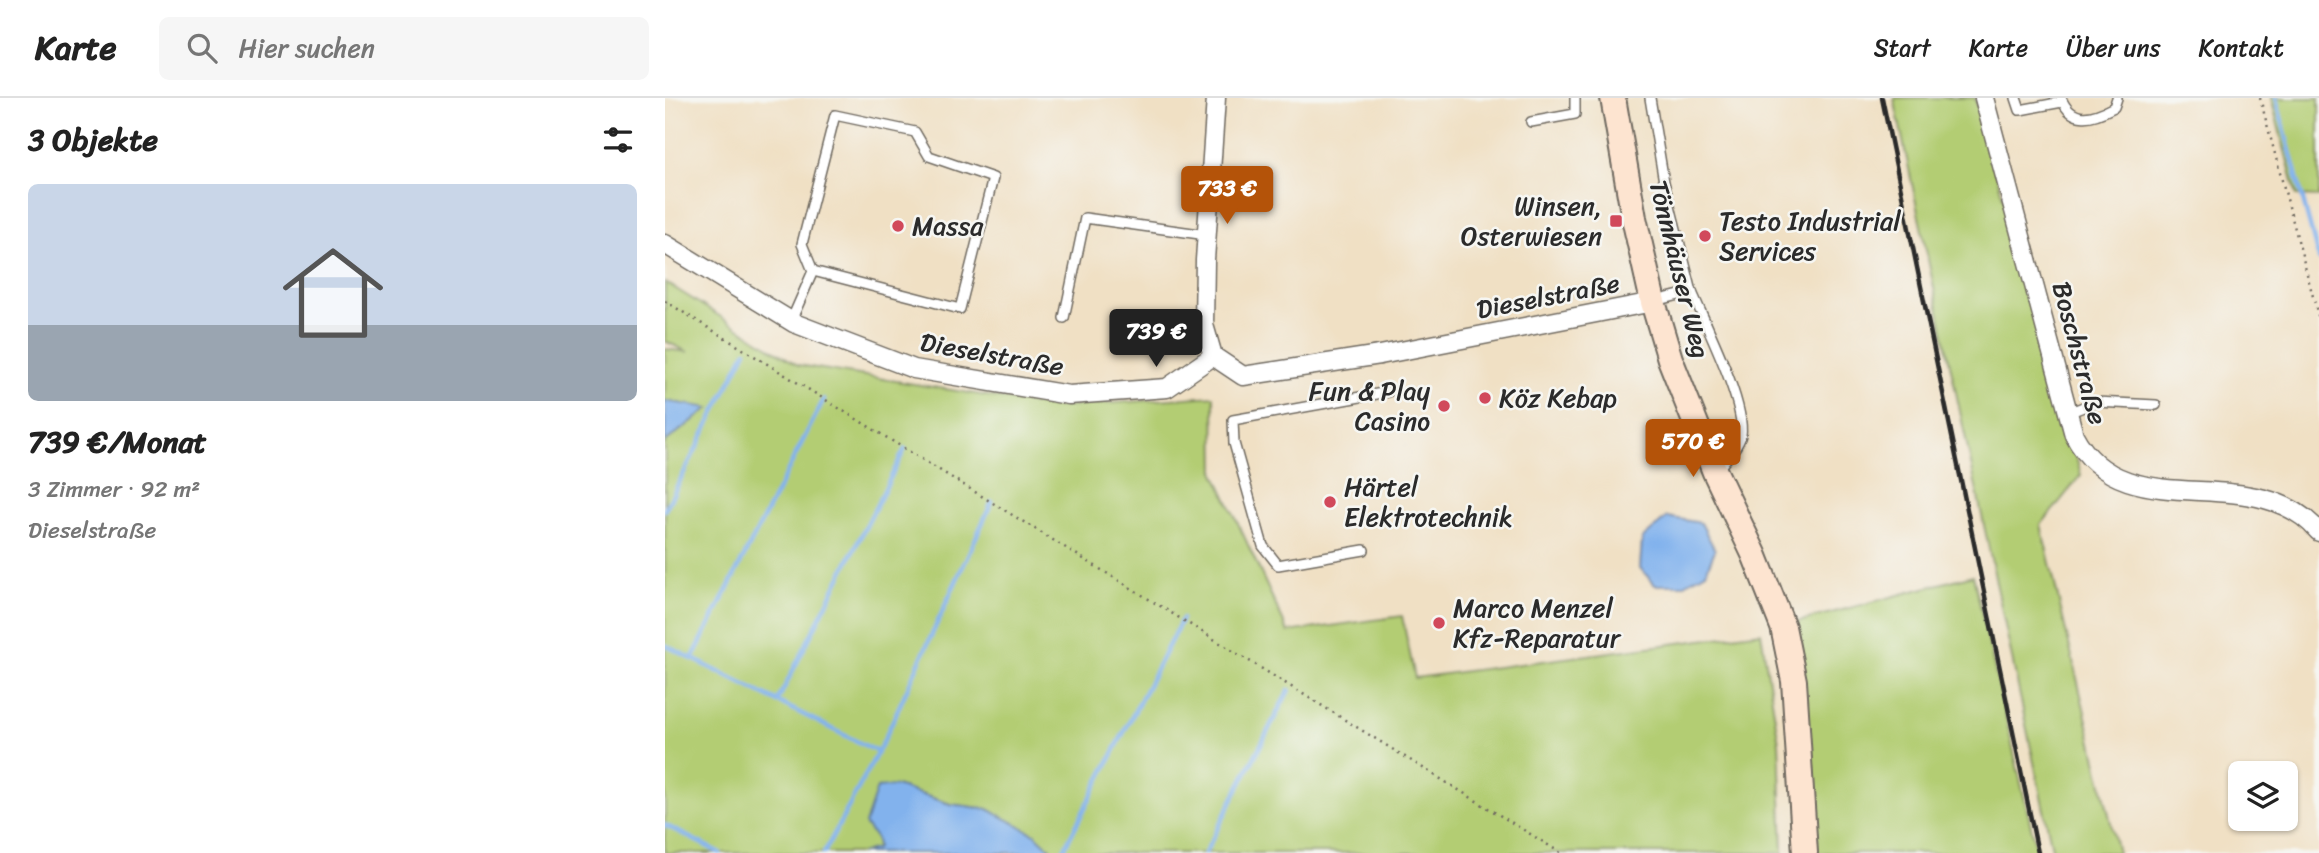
<!DOCTYPE html>
<html lang="de">
<meta charset="utf-8">
<style>
body{margin:0;font-family:Sriracha,sans-serif;background:#f6f6f6;color:#222;height:100vh;display:flex;flex-direction:column;font-size:26px;white-space:nowrap}
*{box-sizing:border-box;margin:0}
p{font-size:23px;color:#767676}
.icon{flex:none;width:38px;height:38px;fill:none;stroke:currentColor;stroke-width:2;stroke-linecap:round;stroke-linejoin:round}
.map{position:relative;flex:1;overflow:hidden}
.side{display:flex;flex-direction:column;background:#fff;width:665px}
.side>*{flex:none}
.buttons{position:absolute;left:1563px;top:663px;display:grid;gap:14px}
.buttons a{display:grid;place-items:center;width:70px;height:70px;border-radius:10px;background:#fff;box-shadow:0 2px 5px #0004;font-size:35px}
.price{position:absolute;translate:-50% -60px;padding:0 16px;border-radius:7px;background:#b45309;color:#fff;font-size:23px;line-height:46px;filter:drop-shadow(0 2px 4px #0008)}
.price::after{content:'';position:absolute;left:50%;top:42px;width:21px;height:16px;margin-left:-10px;background:inherit;clip-path:polygon(0 0,100% 0,50% 100%)}
.price.active{background:#222;color:#fff}
ul{padding:0;list-style:none}
li{display:grid;align-content:center;gap:14px;height:371px;padding:0 28px}
li+li{border-top:2px solid #e0e0e0}
li span{display:grid;place-items:center;height:217px;border-radius:10px;color:#555}
li>.icon{margin-inline-start:auto}
span .icon{width:126px;height:126px;fill:#fffc;stroke-width:1}
li b{font-size:30px}
h2{display:flex;justify-content:space-between;align-items:center;height:84px;padding:0 28px;font-size:30px}
header{display:flex;align-items:center;gap:42px;box-sizing:border-box;height:98px;padding:0 35px;background:#fff;border-bottom:2px solid #e0e0e0}
header strong{font-size:33px}
nav{display:flex;gap:38px;margin-inline-start:auto;font-size:24px}
.search{width:490px;height:63px;background:#f6f6f6;display:flex;align-items:center;gap:18px;box-sizing:border-box;padding:0 24px;border-radius:10px;color:#767676;font-size:26px}
main{display:flex;flex:1;min-height:0}
.map>svg:first-child{display:block}
.green{fill:#b3cd73;stroke:#6f7c4f;stroke-width:2}
.water{fill:#82b2ed;stroke:#566e8c;stroke-width:2}
.lines{fill:none;stroke-linecap:round;stroke-linejoin:round}
.stream{stroke:#82b2ed;stroke-width:4.5}
.lane-casing{stroke:#706a61;stroke-width:12}
.street-casing{stroke:#706a61;stroke-width:21}
.secondary-casing{stroke:#706a61;stroke-width:28}
.path{stroke:#706a61;stroke-width:2.5;stroke-dasharray:2 5;stroke-linecap:butt}
.lane{stroke:#fff;stroke-width:9}
.street{stroke:#fff;stroke-width:18}
.secondary{stroke:#fde4d0;stroke-width:24}
.rail{stroke:#2b2b2b;stroke-width:4.5}
.poi-dot{fill:#d1495b;stroke:#f6f6f2;stroke-width:2.5}
.labels{text-anchor:middle;dominant-baseline:central;stroke-width:5;stroke-linejoin:round;paint-order:stroke}
.poi-label{font-size:26px;fill:#2b2b2b;stroke:#f6f6f2;text-anchor:start}
.street-label{font-size:26px;fill:#2b2b2b;stroke:#f6f6f2}
</style>
<header>
<strong>Karte</strong>
<div class="search"><svg class="icon" aria-label="search" viewBox="0 0 24 24"><circle cx="10" cy="10" r="6"/><path d="M15 15l6 6"/></svg>Hier suchen</div>
<nav><a>Start</a><a>Karte</a><a>Über uns</a><a>Kontakt</a></nav>
</header>
<main>
<section class="side">
<h2>3 Objekte<svg class="icon" aria-label="filters" viewBox="0 0 24 24"><path d="M4 7h16M4 17h16"/><circle cx="9" cy="7" r="2"/><circle cx="15" cy="17" r="2"/></svg></h2>
<ul>
<li><span style="background:linear-gradient(#c9d6e8 65%,#9aa5b1 0)"><svg class="icon" aria-label="home" viewBox="0 0 24 24"><path d="M3 11l9-7 9 7M6 9v11h12V9"/></svg></span><div><b>739 €/Monat</b><p>3 Zimmer · 92 m²</p><p>Dieselstraße</p></div></li>
</ul>
</section>
<div class="map">
<svg width="1654" height="755" viewBox="0 0 1654 755">
<rect width="100%" height="100%" fill="#f6f6f2"/>
<filter id="ink" filterUnits="userSpaceOnUse"><feTurbulence type="fractalNoise" baseFrequency=".0143" numOctaves="2"/><feDisplacementMap in="SourceGraphic" scale="14" xChannelSelector="R" yChannelSelector="G"/><feConvolveMatrix kernelMatrix="1 2 1 2 8 2 1 2 1" color-interpolation-filters="sRGB"/></filter>
<filter id="wash" filterUnits="userSpaceOnUse"><feTurbulence type="fractalNoise" baseFrequency=".00686" numOctaves="4" result="noise"/><feDisplacementMap in="SourceGraphic" scale="28" xChannelSelector="R" yChannelSelector="G"/><feGaussianBlur stdDeviation="1.57" result="paint"/><feColorMatrix in="noise" values="0 0 0 0 0 0 0 0 0 0 0 0 0 0 0 0 0 1.4 0 .05"/><feComposite in="paint" operator="in"/></filter>
<g filter="url(#wash)">
<rect width="100%" height="100%" fill="#f0e0c4"/>
<g class="green">
<path d="M1229 0H1310L1416 377 1376 427 1453 755H1388Z"/>
<path d="M1606 0H1654V99L1632 98Z"/>
<path d="M0 184 133 267 390 309 549 298 550 375 623 534 737 518 750 580 1096 534 1114 645 1118 755H383L385 749 323 711 286 706 231 688 211 741 212 750 196 755H0V344L44 310 0 303V251L23 254 0 243Z"/>
<path d="M1308 477 1372 755H1146L1125 526Z"/>
</g>
<g class="water">
<path d="M0 303 44 310 0 344Z"/>
<path d="M1002 419 1036 425 1050 452 1041 474 1018 487H990L975 470 977 441Z"/>
<path d="M231 688 285 706 323 711 370 736 385 750 383 755H196L212 750 211 741 200 726 212 690Z"/>
</g>
<g class="lines">
<g class="stream">
<path d="M1611 0 1654 162"/>
<path d="M0 412 81 253"/>
<path d="M0 547 213 654"/>
<path d="M27 561 159 301"/>
<path d="M112 604 240 351"/>
<path d="M0 727 55 755"/>
<path d="M159 755 219 642 327 404"/>
<path d="M397 755 517 521"/>
<path d="M540 755 624 592"/>
</g>
</g>
</g>
<g filter="url(#ink)">
<g class="lines">
<defs>
<g id="lane">
<path d="M985 0 999 84 1027 194 990 203"/>
<path d="M1351 0 1355 12 1397 4"/>
<path d="M1396 0C1407 27 1428 20 1449 9L1452 0"/>
<path d="M866 24 910 16V0"/>
<path d="M1027 194C1040 225 1081 306 1076 337 1073 350 1059 363 1051 373"/>
<path d="M399 220 420 120 542 137"/>
<path d="M126 223 148 173 137 146 170 17 250 34 264 58 328 80 295 211 148 173"/>
<path d="M1403 315 1431 304 1491 307"/>
<path d="M699 452 613 467 598 448 569 345 568 322 723 294"/>
</g>
<g id="street">
<path d="M1319 0 1409 337C1459 433 1589 357 1654 434"/>
<path d="M0 146 129 225 249 271 404 297 502 290 548 258 578 278 715 257 988 204"/>
<path d="M548 258 539 227 540 162 551 0"/>
</g>
<path id="secondary" d="M948 0 969 120 988 204 1005 261 1050 374 1089 456 1118 529 1129 583 1140 755"/>
</defs>
<use href="#lane" class="lane-casing"/>
<use href="#street" class="street-casing"/>
<use href="#secondary" class="secondary-casing"/>
<g class="path">
<path d="M1595 0 1654 221"/>
<path d="M0 203 896 755"/>
</g>
<use href="#lane" class="lane"/>
<use href="#street" class="street"/>
<use href="#secondary" class="secondary"/>
<path class="rail" d="M1217 0 1373 755"/>
</g>
</g>
<g class="poi-dot">
<rect x="944" y="116" width="14" height="14" rx="3.5"/>
<circle cx="233" cy="128" r="7"/>
<circle cx="1040" cy="138" r="7"/>
<circle cx="820" cy="300" r="7"/>
<circle cx="779" cy="308" r="7"/>
<circle cx="665" cy="404" r="7"/>
<circle cx="774" cy="525" r="7"/>
</g>
<g class="labels">
<g class="poi-label">
<text x="937" y="108" text-anchor="end">Winsen,<tspan x="937" dy="30">Osterwiesen</tspan></text>
<text x="1054" y="123">Testo Industrial<tspan x="1054" dy="30">Services</tspan></text>
<text x="247" y="128">Massa</text>
<text x="765" y="293" text-anchor="end">Fun &amp; Play<tspan x="765" dy="30">Casino</tspan></text>
<text x="834" y="300">Köz Kebap</text>
<text x="679" y="389">Härtel<tspan x="679" dy="30">Elektrotechnik</tspan></text>
<text x="788" y="510">Marco Menzel<tspan x="788" dy="30">Kfz-Reparatur</tspan></text>
</g>
<g class="street-label">
<text transform="translate(1015 171) rotate(76)">Tönnhäuser Weg</text>
<text transform="translate(883 198) rotate(-11)">Dieselstraße</text>
<text transform="translate(1415 255) rotate(75)">Boschstraße</text>
<text transform="translate(327 256) rotate(10)">Dieselstraße</text>
</g>
</g>
</svg>
<div class="buttons">
<a><svg class="icon" aria-label="layers" viewBox="0 0 24 24"><path d="M12 4l9 5-9 5-9-5zM3 14l9 5 9-5"/></svg></a>
</div>
<b class="price" style="left:562px;top:128px">733 €</b>
<b class="price active" style="left:491px;top:271px">739 €</b>
<b class="price" style="left:1028px;top:381px">570 €</b>
</div>
</main>
